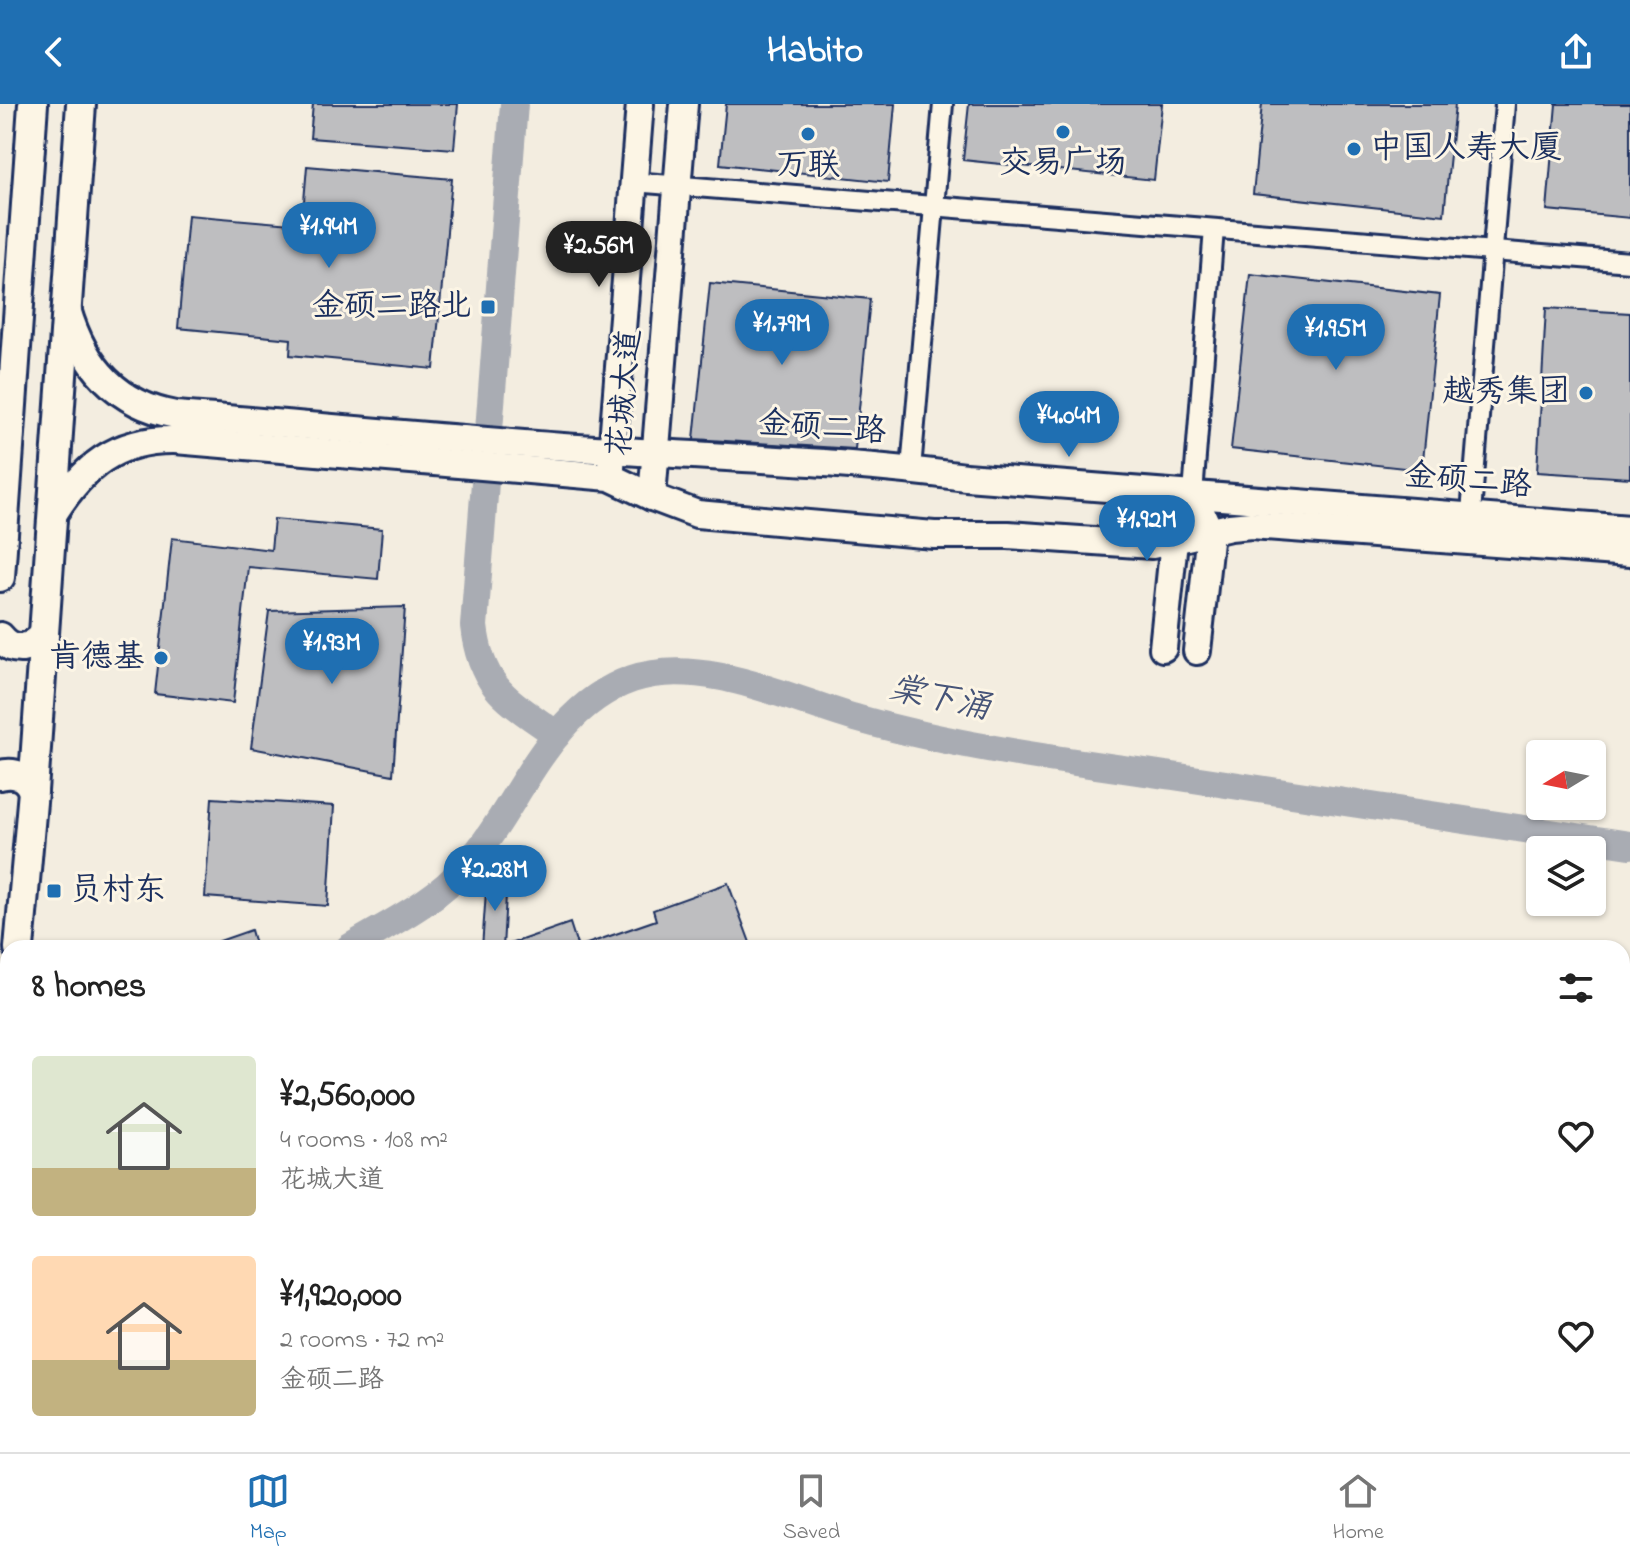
<!DOCTYPE html>
<meta charset="utf-8">
<style>
body{margin:0;font-family:"Indie Flower","LXGW WenKai TC",sans-serif;background:#f2f2f2;color:#222;height:100vh;display:flex;flex-direction:column;font-size:30px;white-space:nowrap}
*{box-sizing:border-box;margin:0}
p{font-size:26px;color:#767676}
.icon{flex:none;width:44px;height:44px;fill:none;stroke:currentColor;stroke-width:2;stroke-linecap:round;stroke-linejoin:round}
.map{position:relative;flex:1;overflow:hidden}
.side{position:absolute;left:0px;top:836px;width:1630px;height:512px;display:flex;flex-direction:column;background:#fff;border-radius:24px 24px 0 0;box-shadow:0 2px 6px #0004}
.side>*{flex:none}
.needle{width:52px;rotate:260deg}
.fabs{position:absolute;left:1526px;top:636px;display:grid;gap:16px}
.fabs a{display:grid;place-items:center;width:80px;height:80px;border-radius:8px;background:#fff;box-shadow:0 2px 6px #0004;font-size:40px}
.price{position:absolute;translate:-50% -68px;padding:0 18px;border-radius:28px;background:#1f6fb2;color:#fff;font-size:26px;line-height:52px;filter:drop-shadow(0 2px 4px #0008)}
.price::after{content:'';position:absolute;left:50%;top:48px;width:24px;height:18px;margin-left:-12px;background:inherit;clip-path:polygon(0 0,100% 0,50% 100%)}
.price.current{background:#222;color:#fff}
ul{padding:0;list-style:none}
li{display:flex;align-items:center;gap:24px;height:200px;padding:0 32px}
li span{display:grid;place-items:center;flex:none;width:224px;height:160px;border-radius:8px;color:#555}
li>.icon{margin-inline-start:auto}
span .icon{width:96px;height:96px;fill:#fffc;stroke-width:1}
li b{font-size:34px}
h2{display:flex;justify-content:space-between;align-items:center;height:96px;padding:0 32px;font-size:34px}
header{display:flex;justify-content:space-between;align-items:center;height:104px;padding:0 32px;background:#1f6fb2;color:#fff;font-size:36px;font-weight:800}
.dock{display:flex;justify-content:space-around;align-items:center;height:112px;border-top:2px solid #e0e0e0;background:#fff;font-size:22px;color:#767676}
.dock a{display:grid;justify-items:center;gap:4px}
.dock .current{color:#1f6fb2}
.map>svg:first-child{display:block}
.lines{fill:none;stroke-linecap:round;stroke-linejoin:round}
.river{stroke:#a9acb3;stroke-width:28}
.building{fill:#bebec0;stroke:#1b2f5e;stroke-width:2}
.street-casing{stroke:#1b2f5e;stroke-width:24}
.secondary-casing{stroke:#1b2f5e;stroke-width:32}
.primary-casing{stroke:#1b2f5e;stroke-width:34}
.street{stroke:#fcf5e5;stroke-width:18}
.secondary{stroke:#fcf5e5;stroke-width:26}
.primary{stroke:#fcf5e5;stroke-width:28}
.poi-dot{fill:#1f6fb2;stroke:#fcf5e5;stroke-width:3}
.labels{text-anchor:middle;dominant-baseline:central;stroke-width:6;stroke-linejoin:round;paint-order:stroke}
.poi-label{font-size:32px;fill:#1b2f5e;stroke:#fcf5e5;text-anchor:end}
.street-label{font-size:32px;fill:#1b2f5e;stroke:#fcf5e5}
.water-label{font-size:34px;font-style:italic;fill:#465478;stroke:#fcf5e5}
</style>
<header><svg class="icon" aria-label="back" viewBox="0 0 24 24"><path d="M15 5l-7 7 7 7"/></svg>Habito<svg class="icon" aria-label="share" viewBox="0 0 24 24"><path d="M12 15V3M7 8l5-5 5 5M5 13v7h14v-7"/></svg></header>
<div class="map">
<svg width="1630" height="1348" viewBox="0 0 1630 1348">
<rect width="100%" height="100%" fill="#f3ede0"/>
<filter id="ink" filterUnits="userSpaceOnUse"><feTurbulence type="fractalNoise" baseFrequency=".0125" numOctaves="2"/><feDisplacementMap in="SourceGraphic" scale="16" xChannelSelector="R" yChannelSelector="G"/><feConvolveMatrix kernelMatrix="1 2 1 2 8 2 1 2 1" color-interpolation-filters="sRGB"/></filter>
<g filter="url(#ink)">
<g class="lines">
<g class="river">
<path d="M514 0 474 522C481 586 510 597 557 631"/>
<path d="M349 844C388 820 435 798 465 763 520 703 546 605 632 575 703 551 791 596 859 615 962 644 1068 657 1173 672 1326 695 1478 718 1630 741"/>
</g>
</g>
<g class="building">
<path d="M313 0H458L454 45 310 34Z"/>
<path d="M726 0H895L888 78 720 60Z"/>
<path d="M969 0H1162L1154 76 963 56Z"/>
<path d="M1262 0H1455L1444 111 1253 90Z"/>
<path d="M1556 0H1630V114L1547 106Z"/>
<path d="M307 62 452 75 434 265 290 251 291 235 178 224 188 111 302 121Z"/>
<path d="M1250 170 1440 191 1422 366 1231 345Z"/>
<path d="M710 179 870 195 855 345 694 335Z"/>
<path d="M1546 204 1630 209V374L1537 368Z"/>
<path d="M274 415 382 425 378 475 248 463 233 599 155 590 172 434 271 446Z"/>
<path d="M405 503 393 671 251 644 269 507Z"/>
<path d="M212 694 334 702 328 802 205 793Z"/>
<path d="M487 773H507L503 844H482Z"/>
<path d="M728 779 752 844H581V842L656 816 653 806Z"/>
<path d="M570 819 578 844H504V842Z"/>
<path d="M251 826 256 844H206L205 842Z"/>
</g>
<g class="lines">
<defs>
<g id="street">
<path d="M633 78 1630 158"/>
<path d="M911 365 943 0"/>
<path d="M1193 390 1214 125"/>
<path d="M1470 421 1505 0"/>
</g>
<g id="secondary">
<path d="M67 205C83 261 117 301 176 311 320 322 465 337 610 346 728 354 847 357 966 373L1630 425"/>
<path d="M611 363 640 0"/>
<path d="M1193 390 1210 428 1197 547"/>
<path d="M652 393 684 0"/>
<path d="M52 412C83 363 115 335 175 336L610 373 652 393 697 410 934 431H1008L1152 441 1230 423 1251 421 1630 449"/>
<path d="M1163 544 1174 437 1180 423"/>
<path d="M0 1141 8 1136"/>
<path d="M1622 1325 1630 1323"/>
<path d="M508 1340 522 1348"/>
<path d="M566 1340 582 1348"/>
<path d="M1462 1348 1493 1340"/>
<path d="M1532 1348 1563 1340"/>
</g>
<g id="primary">
<path d="M0 473 33 0"/>
<path d="M0 533C14 550 30 546 44 531"/>
<path d="M0 671C15 667 27 672 33 687"/>
<path d="M19 844 33 687 81 0"/>
<path d="M0 1054 8 955"/>
</g>
</defs>
<use href="#street" class="street-casing"/>
<use href="#secondary" class="secondary-casing"/>
<use href="#primary" class="primary-casing"/>
<use href="#street" class="street"/>
<use href="#secondary" class="secondary"/>
<use href="#primary" class="primary"/>
</g>
</g>
<g class="poi-dot">
<circle cx="1063" cy="28" r="8"/>
<circle cx="808" cy="30" r="8"/>
<circle cx="1354" cy="45" r="8"/>
<rect x="480" y="195" width="16" height="16" rx="4"/>
<circle cx="1586" cy="289" r="8"/>
<circle cx="161" cy="554" r="8"/>
<rect x="46" y="779" width="16" height="16" rx="4"/>
</g>
<g class="labels">
<g class="poi-label">
<text x="1370" y="45" text-anchor="start">中国人寿大厦</text>
<text x="1063" y="60" text-anchor="middle">交易广场</text>
<text x="808" y="62" text-anchor="middle">万联</text>
<text x="472" y="203">金硕二路北</text>
<text x="1570" y="289">越秀集团</text>
<text x="145" y="554">肯德基</text>
<text x="70" y="787" text-anchor="start">员村东</text>
</g>
<g class="street-label">
<text transform="translate(626 289) rotate(-85)">花城大道</text>
<text transform="translate(822 325) rotate(4)">金硕二路</text>
<text transform="translate(1468 378) rotate(5)">金硕二路</text>
</g>
<g class="water-label">
<text transform="translate(940 596) rotate(12)">棠下涌</text>
</g>
</g>
</svg>
<div class="fabs">
<a><svg class="needle" viewBox="-14 -14 28 28"><path d="M0-13l5 13h-10z" fill="#e53935"/><path d="M0 13l5-13h-10z" fill="#767676"/></svg></a>
<a><svg class="icon" aria-label="layers" viewBox="0 0 24 24"><path d="M12 4l9 5-9 5-9-5zM3 14l9 5 9-5"/></svg></a>
</div>
<b class="price" style="left:329px;top:166px">¥1.94M</b>
<b class="price current" style="left:599px;top:185px">¥2.56M</b>
<b class="price" style="left:782px;top:263px">¥1.79M</b>
<b class="price" style="left:1336px;top:268px">¥1.95M</b>
<b class="price" style="left:1069px;top:355px">¥4.04M</b>
<b class="price" style="left:1147px;top:459px">¥1.92M</b>
<b class="price" style="left:332px;top:582px">¥1.93M</b>
<b class="price" style="left:495px;top:809px">¥2.28M</b>
<section class="side">
<h2>8 homes<svg class="icon" aria-label="filters" viewBox="0 0 24 24"><path d="M4 7h16M4 17h16"/><circle cx="9" cy="7" r="2"/><circle cx="15" cy="17" r="2"/></svg></h2>
<ul>
<li><span style="background:linear-gradient(#dfe7d0 70%,#c2b280 0)"><svg class="icon" aria-label="home" viewBox="0 0 24 24"><path d="M3 11l9-7 9 7M6 9v11h12V9"/></svg></span><div><b>¥2,560,000</b><p>4 rooms · 108 m²</p><p>花城大道</p></div><svg class="icon" aria-label="heart" viewBox="0 0 24 24"><path d="M12 20l-8-8c-3-5 5-10 8-4 3-6 11-1 8 4z"/></svg></li>
<li><span style="background:linear-gradient(#ffd9b3 65%,#c2b280 0)"><svg class="icon" aria-label="home" viewBox="0 0 24 24"><path d="M3 11l9-7 9 7M6 9v11h12V9"/></svg></span><div><b>¥1,920,000</b><p>2 rooms · 72 m²</p><p>金硕二路</p></div><svg class="icon" aria-label="heart" viewBox="0 0 24 24"><path d="M12 20l-8-8c-3-5 5-10 8-4 3-6 11-1 8 4z"/></svg></li>
</ul>
</section>
</div>
<nav class="dock">
<a class="current"><svg class="icon" aria-label="map" viewBox="0 0 24 24"><path d="M3 6l6-2 6 2 6-2v14l-6 2-6-2-6 2zM9 4v14M15 6v14"/></svg>Map</a>
<a><svg class="icon" aria-label="saved" viewBox="0 0 24 24"><path d="M7 4h10v16l-5-4-5 4z"/></svg>Saved</a>
<a><svg class="icon" aria-label="home" viewBox="0 0 24 24"><path d="M3 11l9-7 9 7M6 9v11h12V9"/></svg>Home</a>
</nav>
